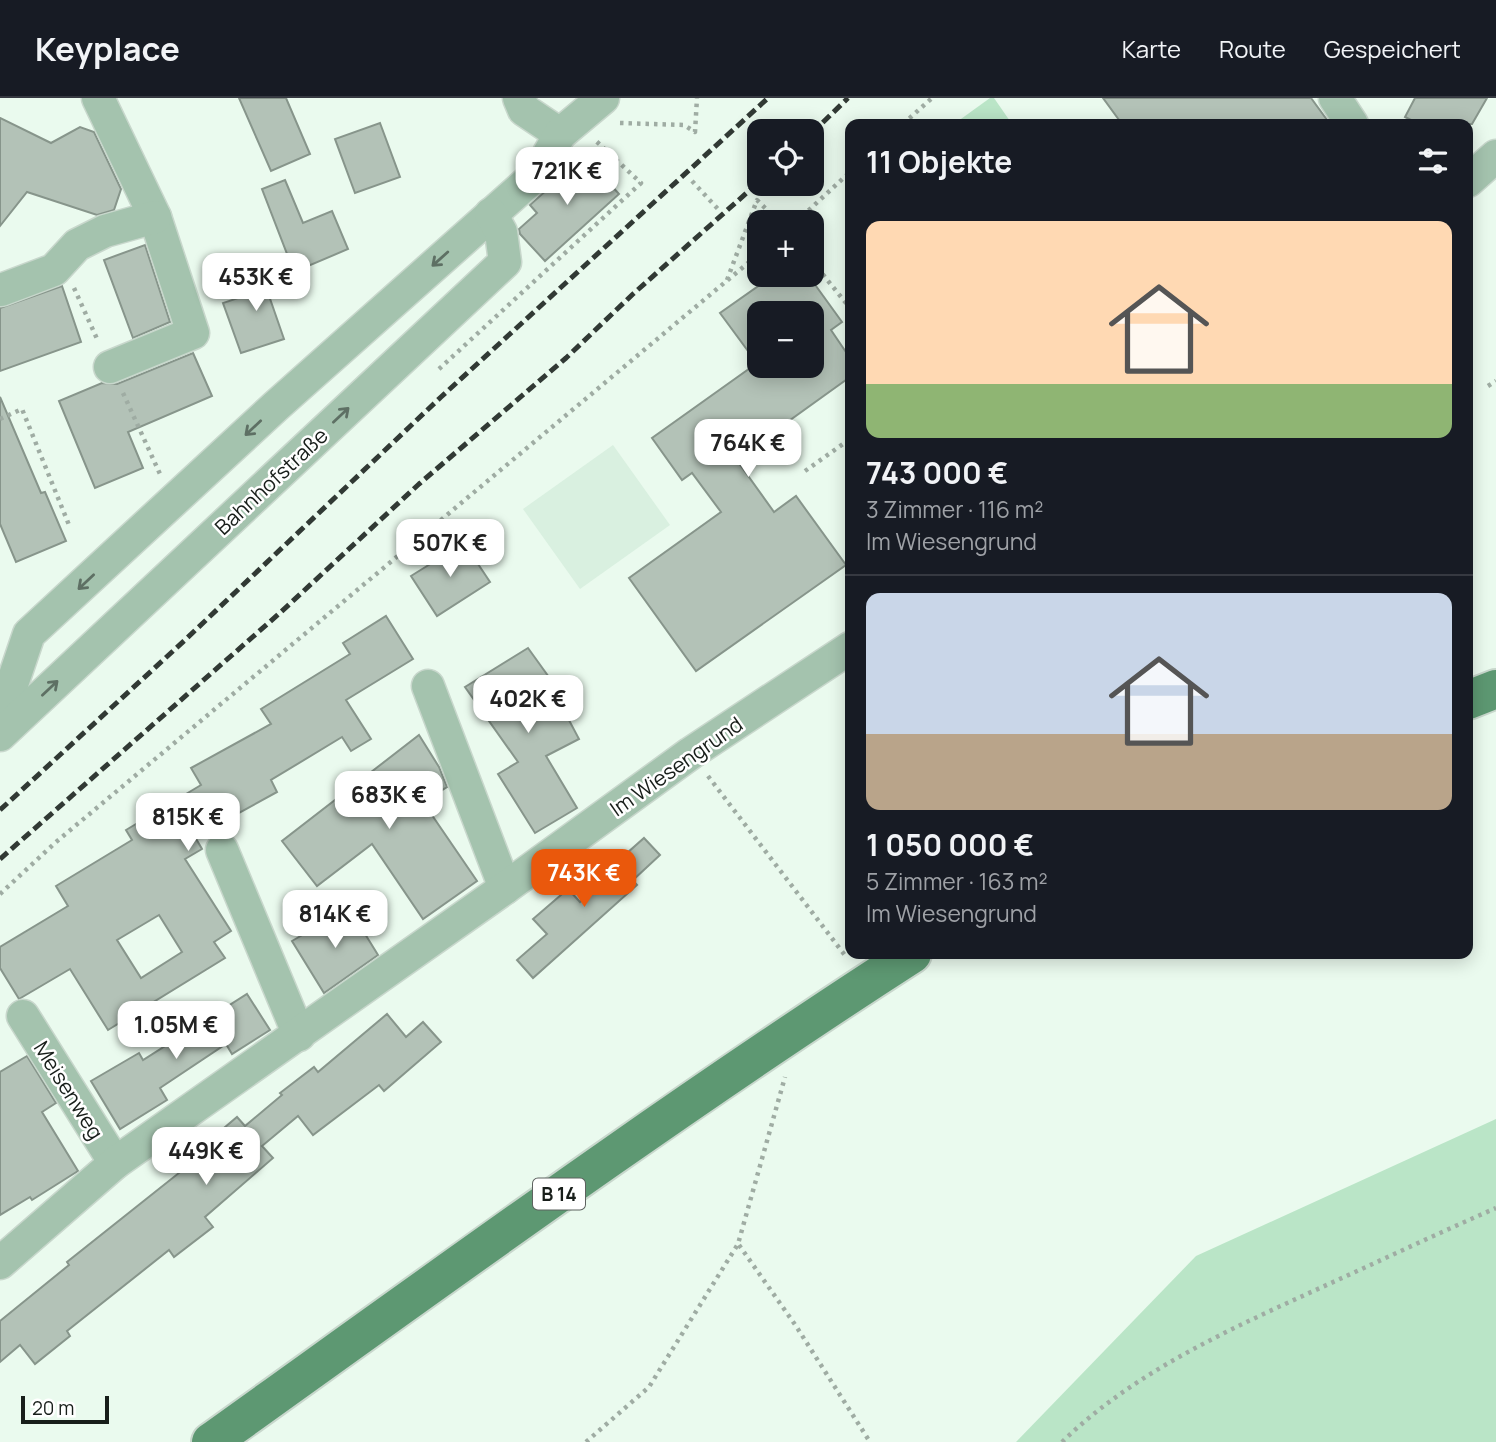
<!DOCTYPE html>
<html lang="de">
<meta charset="utf-8">
<style>
body{margin:0;font-family:Manrope,sans-serif;background:#242831;color:#f1f3f6;height:100vh;display:flex;flex-direction:column;font-size:26px;white-space:nowrap}
*{box-sizing:border-box;margin:0}
p{font-size:23px;color:#9ea1a6}
.icon{flex:none;width:38px;height:38px;fill:none;stroke:currentColor;stroke-width:2;stroke-linecap:round;stroke-linejoin:round}
.map{position:relative;flex:1;overflow:hidden}
.sheet{position:absolute;left:845px;top:21px;width:628px;height:840px;display:flex;flex-direction:column;background:#171b24;border-radius:14px;box-shadow:0 4px 18px #0003}
.sheet>*{flex:none}
.fabs{position:absolute;left:747px;top:21px;display:grid;gap:14px}
.fabs a{display:grid;place-items:center;width:77px;height:77px;border-radius:14px;background:#171b24;box-shadow:0 4px 18px #0003;font-size:35px}
.scale{position:absolute;left:21px;bottom:18px;width:88px;box-sizing:border-box;padding-left:7px;border:4px solid #181e1a;border-top:0;font-size:19px;line-height:24px;white-space:nowrap;color:#181e1a;-webkit-text-stroke:5px #fff;paint-order:stroke}
.price{position:absolute;translate:-50% -60px;padding:0 16px;border-radius:14px;background:#fff;color:#222;font-size:23px;line-height:46px;filter:drop-shadow(0 2px 4px #0008)}
.price::after{content:'';position:absolute;left:50%;top:42px;width:21px;height:16px;margin-left:-10px;background:inherit;clip-path:polygon(0 0,100% 0,50% 100%)}
.price.selected{background:#ea580c;color:#fff}
ul{padding:0;list-style:none}
li{display:grid;align-content:center;gap:14px;height:371px;padding:0 21px}
li+li{border-top:2px solid #363941}
li span{display:grid;place-items:center;height:217px;border-radius:14px;color:#555}
li>.icon{margin-inline-start:auto}
span .icon{width:126px;height:126px;fill:#fffc;stroke-width:1}
li b{font-size:30px}
h2{display:flex;justify-content:space-between;align-items:center;height:84px;padding:0 21px;font-size:30px}
header{display:flex;align-items:center;gap:42px;box-sizing:border-box;height:98px;padding:0 35px;background:#171b24;border-bottom:2px solid #363941}
header strong{font-size:33px}
nav{display:flex;gap:38px;margin-inline-start:auto;font-size:24px}
.map>svg:first-child{display:block}
.built{fill:#d9f0e0}
.green{fill:#bae5c7}
.building{fill:#b3c2b7;stroke:#87958b;stroke-width:2;fill-rule:evenodd}
.lines{fill:none;stroke-linecap:round;stroke-linejoin:round}
.minor-casing{stroke:#c8d7cc;stroke-width:35}
.major-casing{stroke:#c8d7cc;stroke-width:42}
.path{stroke:#9faca3;stroke-width:4.5;stroke-dasharray:3.5 5;stroke-linecap:butt}
.minor{stroke:#a4c3ae;stroke-width:32}
.major{stroke:#5d9872;stroke-width:38}
.rail{stroke:#313934;stroke-width:5;stroke-dasharray:10 5;stroke-linecap:butt}
.oneway{stroke:#5e7064}
.labels{text-anchor:middle;dominant-baseline:central;stroke-width:5;stroke-linejoin:round;paint-order:stroke}
.shield{fill:#fff;stroke:#5d625f;stroke-width:2}
.shield-label{font-size:19px;font-weight:bold;fill:#181e1a}
.street-label{font-size:21px;fill:#181e1a;stroke:#fff}
</style>
<header>
<strong>Keyplace</strong>
<nav><a>Karte</a><a>Route</a><a>Gespeichert</a></nav>
</header>
<div class="map">
<svg width="1496" height="1344" viewBox="0 0 1496 1344">
<rect width="100%" height="100%" fill="#eafaee"/>
<path class="built" d="M613 347 670 427 580 491 523 411Z"/>
<g class="green">
<path d="M990 0H994L1012 26H954Z"/>
<path d="M1496 1021V1344H1016L1196 1158Z"/>
</g>
<g class="building">
<path d="M239 0H286L310 56 271 73Z"/>
<path d="M1103 0H1311L1330 26H1122Z"/>
<path d="M1415 0H1487L1472 26H1419L1405 19Z"/>
<path d="M0 20 51 45 80 29 94 34 121 91 114 112 97 117 27 94 0 128Z"/>
<path d="M380 25 400 79 355 95 335 41Z"/>
<path d="M582 55 619 96 545 163 520 136 519 131 537 115 530 107 551 88 559 74Z"/>
<path d="M285 82 303 125 332 113 348 151 294 174 262 91Z"/>
<path d="M145 147 170 224 133 240 104 162Z"/>
<path d="M272 165 281 186 267 192 284 241 241 255 223 205 256 194 248 175Z"/>
<path d="M774 177H808L842 224 831 232 850 260V279L736 361 774 414 796 398 846 467 696 573 629 480 721 414 692 375 682 382 652 340 753 268H759L720 215ZM760 215H812V268H760Z"/>
<path d="M62 188 81 244 0 273V210Z"/>
<path d="M193 255 212 298 128 334 143 370 95 390 59 303 102 285 117 286Z"/>
<path d="M0 299 41 395 45 394 66 443 16 464 0 426Z"/>
<path d="M464 445 490 484 437 518 411 478Z"/>
<path d="M386 518 413 561 346 602 371 641 351 653 342 639 271 682 277 694 195 739 202 751 185 761 231 833 214 844 225 860 108 932 70 871 19 901 0 870V849L68 808 56 788 132 742 126 732 201 687 191 670 271 626 261 611 350 556 343 545ZM159 817 182 854 141 880 117 842Z"/>
<path d="M528 550 556 589 553 592 579 641 546 658 577 710 535 735 498 676 518 664 465 589Z"/>
<path d="M419 637 439 669 447 689 423 704 477 783 423 821 372 746 317 788 282 743Z"/>
<path d="M644 740 660 757 633 782 628 777 637 787 533 880 517 862 547 836 533 821 568 791 580 804 620 768 617 764Z"/>
<path d="M349 810 378 857 324 895 292 843Z"/>
<path d="M247 896 270 932 232 956 226 946 160 990 167 1002 120 1031 91 983 139 955 143 962Z"/>
<path d="M387 916 406 939 423 924 441 944 384 993 379 987 313 1037 298 1018 262 1048 273 1060 205 1119 213 1129 174 1159 169 1152 67 1233 70 1238 35 1266 20 1247 0 1264V1223L69 1167 67 1164 189 1067 185 1063 237 1019 245 1028 282 997 280 995 314 969 318 974Z"/>
<path d="M27 958 56 1005 42 1014 78 1073 32 1102 30 1099 0 1117V974Z"/>
</g>
<g class="lines">
<defs>
<g id="minor">
<path d="M98 0 155 119 193 235 110 269"/>
<path d="M519 0 524 12 560 36"/>
<path d="M1335 0 1352 26"/>
<path d="M1468 83 1496 58"/>
<path d="M1 192 54 172 77 147 105 133 155 119"/>
<path d="M428 588 505 790"/>
<path d="M0 622 29 536 276 308 538 75 560 36 603 0"/>
<path d="M0 637 505 164 501 134 491 116"/>
<path d="M222 752 299 937"/>
<path d="M23 918 115 1065"/>
<path d="M0 1165 115 1065 505 790 691 655 850 550"/>
</g>
<g id="major">
<path d="M1468 602 1496 591"/>
<path d="M211 1344C443 1178 673 1010 912 856"/>
</g>
</defs>
<use href="#minor" class="minor-casing"/>
<use href="#major" class="major-casing"/>
<g class="path">
<path d="M620 25 684 27 695 34 697 0"/>
<path d="M903 26 932 0"/>
<path d="M692 83 718 111"/>
<path d="M796 124 850 74"/>
<path d="M812 163 850 210"/>
<path d="M727 182 757 102 779 124"/>
<path d="M74 190 98 243"/>
<path d="M439 271 641 85 595 42"/>
<path d="M1488 288 1496 283"/>
<path d="M123 295 160 376"/>
<path d="M0 321 22 311 69 427"/>
<path d="M805 373 850 341"/>
<path d="M708 678 847 860"/>
<path d="M0 796 56 744 760 155"/>
<path d="M739 1147 796 1228 870 1344"/>
<path d="M586 1344 649 1289 738 1146 785 979"/>
<path d="M1062 1344C1137 1271 1237 1228 1331 1185 1386 1160 1441 1134 1496 1110"/>
</g>
<use href="#minor" class="minor"/>
<use href="#major" class="major"/>
<g class="rail">
<path d="M812 35 848 0"/>
<path d="M0 712 185 542 441 299 768 0"/>
<path d="M0 761 281 514 419 386 566 260 633 196 760 83"/>
</g>
</g>
<defs><path id="oneway-shaft" d="M-6 0H5M1.5-3L5.5 0L1.5 3" fill="none" stroke-width="1.6" stroke-linecap="round" stroke-linejoin="round" transform="scale(1.75)"/></defs>
<g class="oneway">
<use href="#oneway-shaft" transform="translate(440 161) rotate(138)"/>
<use href="#oneway-shaft" transform="translate(341 317) rotate(-43)"/>
<use href="#oneway-shaft" transform="translate(253 330) rotate(137)"/>
<use href="#oneway-shaft" transform="translate(86 484) rotate(137)"/>
<use href="#oneway-shaft" transform="translate(50 590) rotate(-43)"/>
</g>
<g class="labels">
<rect class="shield" x="533" y="1080.5" width="52" height="31" rx="5"/>
<g class="shield-label">
<text x="559" y="1096">B 14</text>
</g>
<g class="street-label">
<text transform="translate(271 383) rotate(-43)">Bahnhofstraße</text>
<text transform="translate(676 668) rotate(-35)">Im Wiesengrund</text>
<text transform="translate(69 992) rotate(58)">Meisenweg</text>
</g>
</g>
</svg>
<div class="fabs">
<a><svg class="icon" aria-label="locate" viewBox="0 0 24 24"><circle cx="12" cy="12" r="6"/><path d="M12 2v4M12 18v4M2 12h4M18 12h4"/></svg></a>
<a>+</a>
<a>−</a>
</div>
<div class="scale">20 m</div>
<b class="price" style="left:567px;top:109px">721K €</b>
<b class="price" style="left:256px;top:215px">453K €</b>
<b class="price" style="left:748px;top:381px">764K €</b>
<b class="price" style="left:450px;top:481px">507K €</b>
<b class="price" style="left:528px;top:637px">402K €</b>
<b class="price" style="left:389px;top:733px">683K €</b>
<b class="price" style="left:188px;top:755px">815K €</b>
<b class="price selected" style="left:584px;top:811px">743K €</b>
<b class="price" style="left:335px;top:852px">814K €</b>
<b class="price" style="left:176px;top:963px">1.05M €</b>
<b class="price" style="left:206px;top:1089px">449K €</b>
<section class="sheet">
<h2>11 Objekte<svg class="icon" aria-label="filters" viewBox="0 0 24 24"><path d="M4 7h16M4 17h16"/><circle cx="9" cy="7" r="2"/><circle cx="15" cy="17" r="2"/></svg></h2>
<ul>
<li><span style="background:linear-gradient(#ffd9b3 75%,#8fb573 0)"><svg class="icon" aria-label="home" viewBox="0 0 24 24"><path d="M3 11l9-7 9 7M6 9v11h12V9"/></svg></span><div><b>743 000 €</b><p>3 Zimmer · 116 m²</p><p>Im Wiesengrund</p></div></li>
<li><span style="background:linear-gradient(#c9d6e8 65%,#b9a48a 0)"><svg class="icon" aria-label="home" viewBox="0 0 24 24"><path d="M3 11l9-7 9 7M6 9v11h12V9"/></svg></span><div><b>1 050 000 €</b><p>5 Zimmer · 163 m²</p><p>Im Wiesengrund</p></div></li>
</ul>
</section>
</div>
